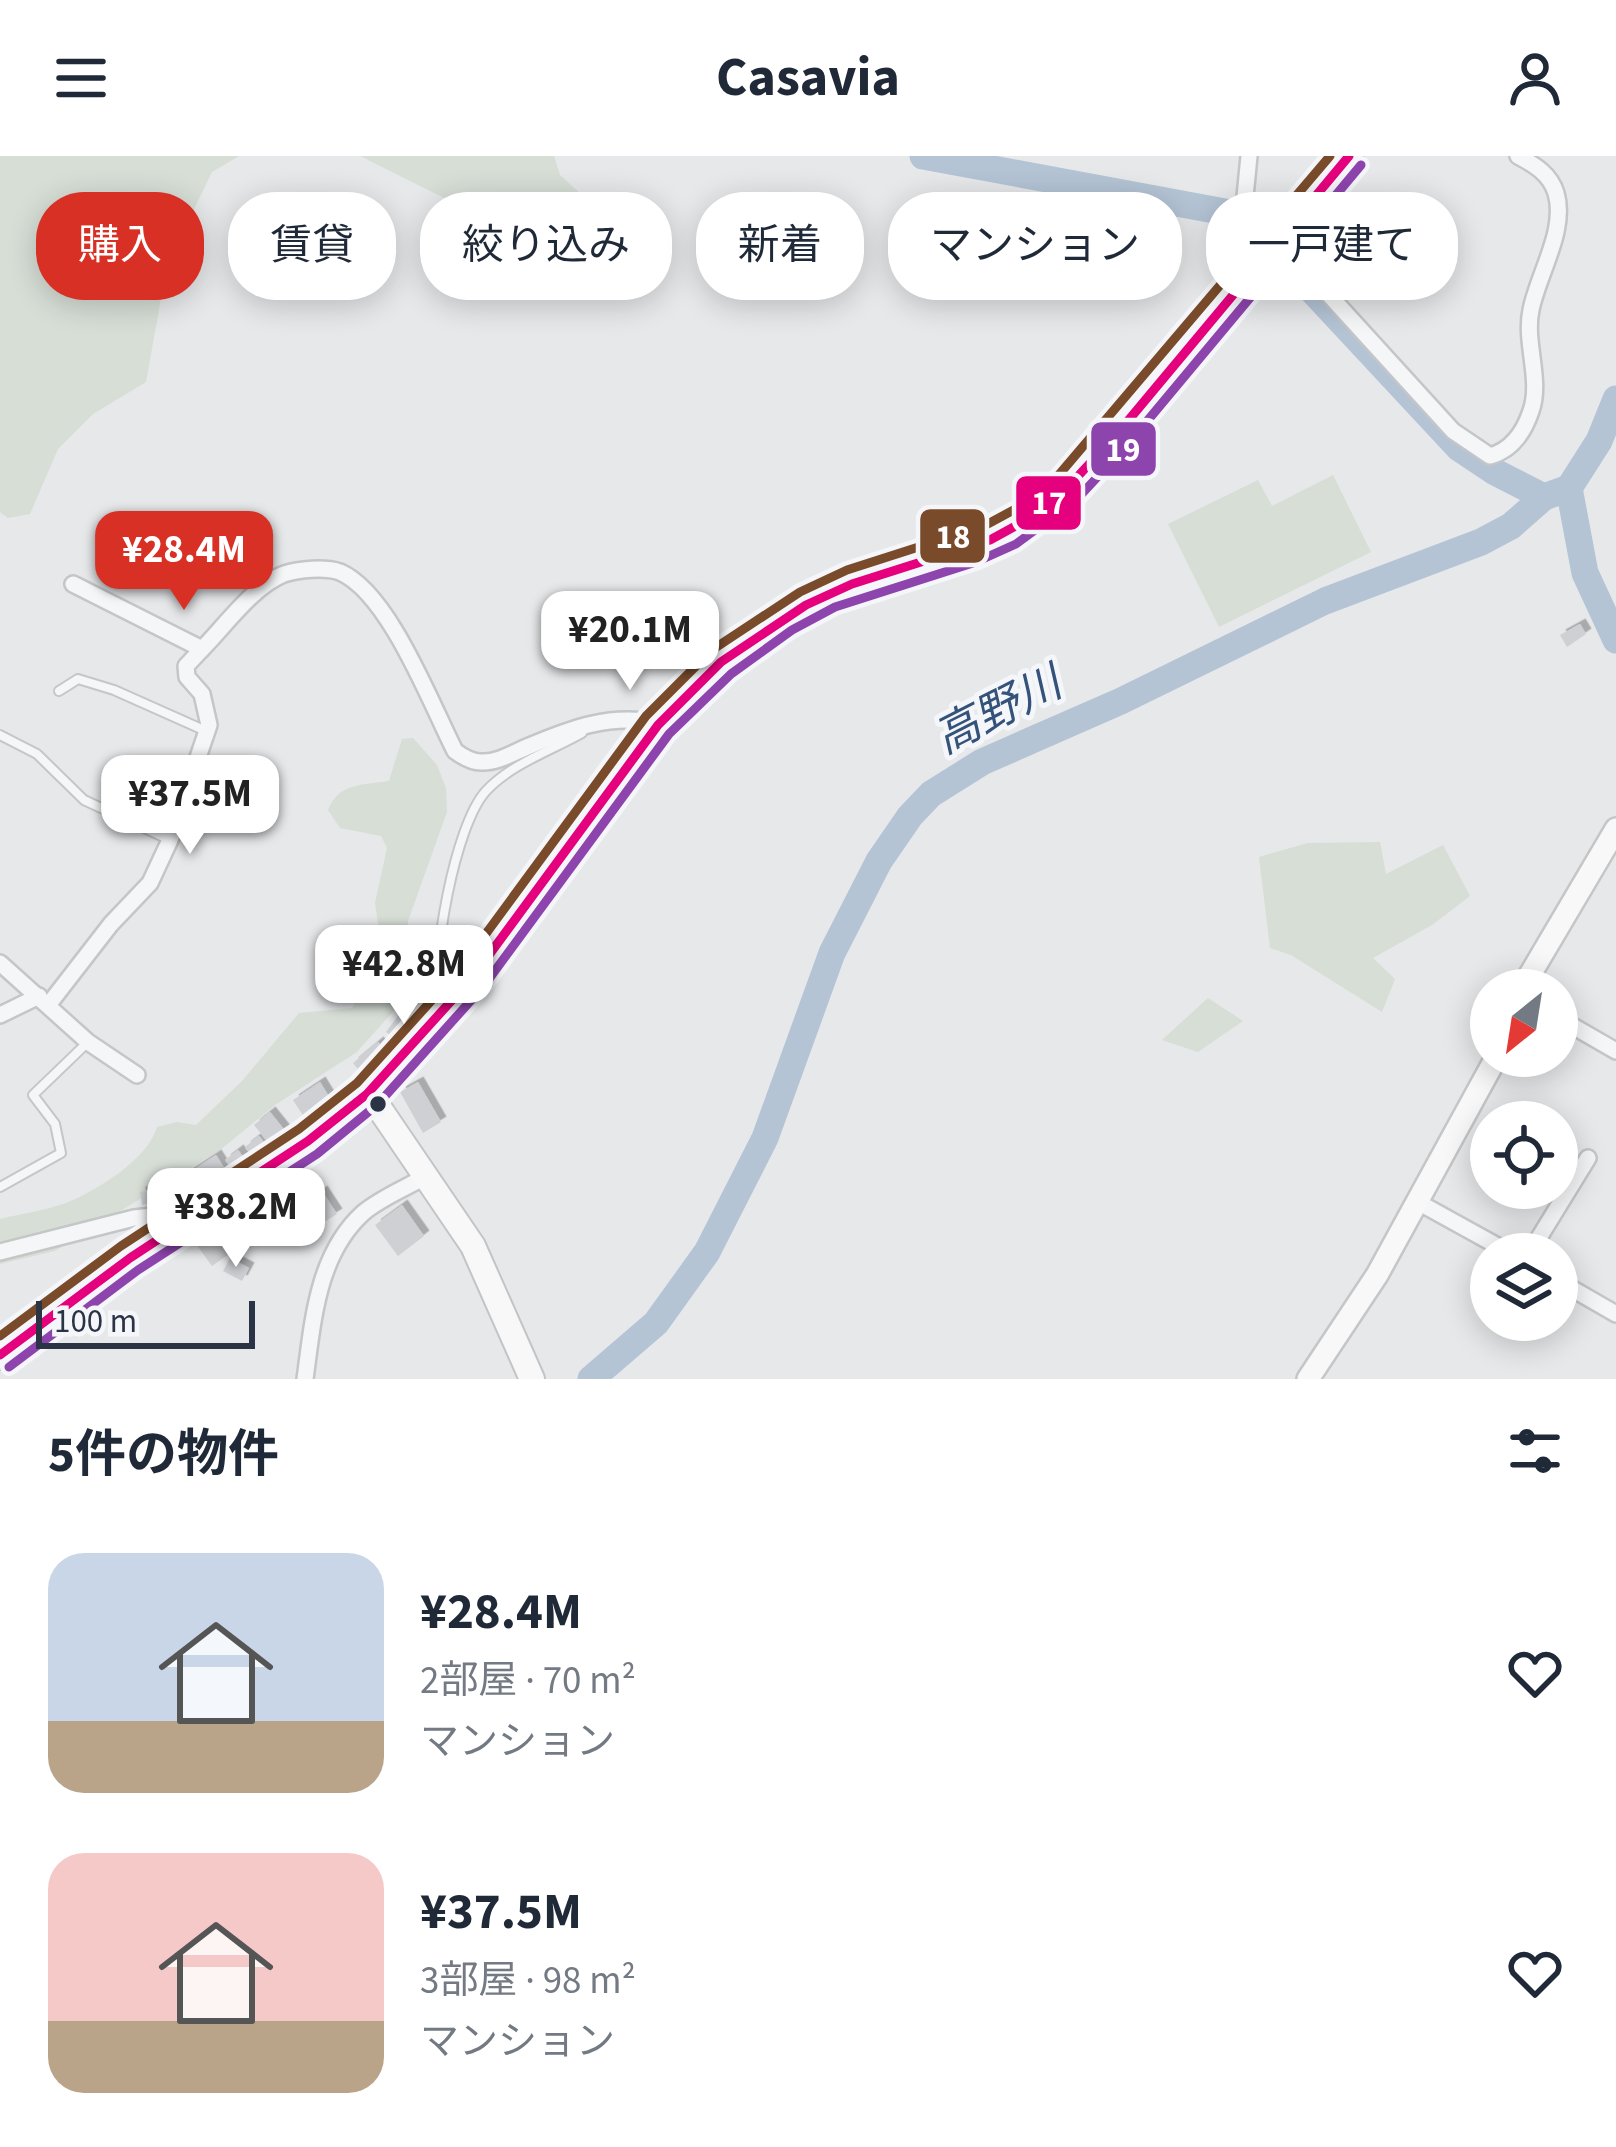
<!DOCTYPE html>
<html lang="ja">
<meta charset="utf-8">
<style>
body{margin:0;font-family:"Source Sans 3","Noto Sans JP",sans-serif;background:#f6f6f7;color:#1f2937;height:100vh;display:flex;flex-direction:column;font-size:45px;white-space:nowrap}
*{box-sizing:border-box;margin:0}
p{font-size:39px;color:#747a83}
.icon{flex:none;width:66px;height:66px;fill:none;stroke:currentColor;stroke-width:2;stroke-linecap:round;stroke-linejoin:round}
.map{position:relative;height:1223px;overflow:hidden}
.panel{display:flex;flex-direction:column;background:#fff;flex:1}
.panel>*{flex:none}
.banner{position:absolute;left:36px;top:36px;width:1545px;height:108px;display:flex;gap:24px}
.needle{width:78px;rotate:210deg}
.buttons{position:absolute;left:1470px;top:813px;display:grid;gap:24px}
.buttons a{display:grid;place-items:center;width:108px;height:108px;border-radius:50%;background:#fff;box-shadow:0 6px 30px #0003;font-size:60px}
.scale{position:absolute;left:36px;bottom:30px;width:219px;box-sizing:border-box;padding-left:12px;border:6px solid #2b3445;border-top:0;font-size:33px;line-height:42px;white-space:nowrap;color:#2b3445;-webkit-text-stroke:9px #f4f6f9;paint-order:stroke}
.price{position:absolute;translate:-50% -102px;padding:0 27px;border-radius:24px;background:#fff;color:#222;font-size:39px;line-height:78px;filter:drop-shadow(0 3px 6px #0008)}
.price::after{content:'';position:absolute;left:50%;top:72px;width:36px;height:27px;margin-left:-18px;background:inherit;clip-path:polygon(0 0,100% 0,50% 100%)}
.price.selected{background:#d93025;color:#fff}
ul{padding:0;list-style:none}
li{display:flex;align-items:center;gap:36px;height:300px;padding:0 48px}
li span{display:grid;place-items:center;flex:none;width:336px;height:240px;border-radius:36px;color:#555}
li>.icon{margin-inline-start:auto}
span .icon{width:144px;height:144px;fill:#fffc;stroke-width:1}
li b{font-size:51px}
h2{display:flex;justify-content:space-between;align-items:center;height:144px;padding:0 48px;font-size:51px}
.chip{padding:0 42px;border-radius:48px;background:#fff;box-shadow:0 6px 30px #0003;font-size:42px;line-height:108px}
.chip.selected{background:#d93025;color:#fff}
header{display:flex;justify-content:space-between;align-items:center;height:156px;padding:0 48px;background:#fff;font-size:54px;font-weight:700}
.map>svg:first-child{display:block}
.green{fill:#d6ded6}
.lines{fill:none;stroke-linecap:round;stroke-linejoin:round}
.river{stroke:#b4c4d5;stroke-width:27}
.building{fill:#ced0d3;filter:url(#shadow)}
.lane-casing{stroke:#c4c6c8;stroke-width:12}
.street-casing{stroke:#c4c6c8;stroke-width:20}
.secondary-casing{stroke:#c4c6c8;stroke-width:26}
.primary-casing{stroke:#c2c5c8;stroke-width:28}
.highway-casing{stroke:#b8bbbf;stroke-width:32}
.lane{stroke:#f5f6f7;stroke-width:8}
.street{stroke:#f5f6f7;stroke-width:15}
.secondary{stroke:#f8f8f8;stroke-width:21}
.primary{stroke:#f8f8f8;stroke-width:24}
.highway{stroke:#f8f8f8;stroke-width:27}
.bus-1-casing{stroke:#f4f6f9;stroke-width:18}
.bus-2-casing{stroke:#f4f6f9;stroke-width:18}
.bus-3-casing{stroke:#f4f6f9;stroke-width:18}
.bus-1{stroke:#e5007d;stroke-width:9}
.bus-2{stroke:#8e44ad;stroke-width:9}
.bus-3{stroke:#7a4b2a;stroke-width:9}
.bus-dot{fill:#2b3445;stroke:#f4f6f9;stroke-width:4.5}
.labels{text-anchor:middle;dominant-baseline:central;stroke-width:10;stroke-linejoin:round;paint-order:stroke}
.water-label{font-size:45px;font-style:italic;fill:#34527a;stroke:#f4f6f9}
.line-badge{stroke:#f4f6f9;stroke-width:4.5}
.badge-label{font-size:33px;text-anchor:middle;font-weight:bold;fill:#fff}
</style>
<header><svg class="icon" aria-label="menu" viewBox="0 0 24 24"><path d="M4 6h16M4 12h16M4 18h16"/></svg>Casavia<svg class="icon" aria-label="person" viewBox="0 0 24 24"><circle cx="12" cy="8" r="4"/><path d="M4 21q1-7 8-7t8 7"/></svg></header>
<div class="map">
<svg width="1616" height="1223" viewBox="0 0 1616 1223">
<defs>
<filter id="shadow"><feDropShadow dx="5.5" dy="-5.5" stdDeviation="0" flood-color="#0004"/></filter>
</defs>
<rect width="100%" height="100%" fill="#e6e8ea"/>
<g class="green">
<path d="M0 0H239L212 16 167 109 146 226 93 258 58 293 30 358 8 362 0 356Z"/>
<path d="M360 0H554L560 19 595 51 486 63Z"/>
<path d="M1333 319 1371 396 1219 471 1168 368 1258 324 1272 350Z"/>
<path d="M413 582 437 609 446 632 447 656 408 765 405 842 357 896 275 949 220 994 55 1095 0 1108V1063C24 1057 51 1054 73 1044 102 1031 148 1002 157 971L177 966 196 969 242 925 299 857 352 852 383 801 375 747 387 692 381 680 340 672 328 654C338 627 363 629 389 625L402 583Z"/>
<path d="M1380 686 1386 718 1443 689 1470 740 1432 769 1373 802 1395 823 1382 856 1291 799 1270 792 1259 701 1308 687Z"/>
<path d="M1208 842 1243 865 1198 896 1162 884Z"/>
</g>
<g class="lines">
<g class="river">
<path d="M923 0 1225 56 1266 85 1459 292 1495 316 1544 341"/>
<path d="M1569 332 1585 417 1616 484"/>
<path d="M591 1223 656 1167 707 1096 765 982 832 797 879 705 910 660 931 638 982 606 1121 545 1325 445 1481 386 1511 370 1544 341 1569 332 1599 285 1616 243"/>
</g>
</g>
<g class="building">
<path d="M1580 468 1586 478 1567 491 1560 479Z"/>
<path d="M403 853 421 866 404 889 386 876Z"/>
<path d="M378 886 392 902 366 923 353 907Z"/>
<path d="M320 926 331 944 304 961 293 944Z"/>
<path d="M418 926 441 966 423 977 400 936Z"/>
<path d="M270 956 286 976 270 989 254 969Z"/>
<path d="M259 980 268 991 253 1002 245 991Z"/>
<path d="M238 994 247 1006 233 1015 225 1004Z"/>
<path d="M216 999 228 1018 196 1037 142 1049 140 1036 167 1031Z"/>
<path d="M322 1035 337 1058 305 1078 290 1055Z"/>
<path d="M402 1049 424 1080 398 1100 375 1069Z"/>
<path d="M214 1070 232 1096 212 1110 193 1084Z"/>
<path d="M230 1102 249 1112 242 1125 223 1115Z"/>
</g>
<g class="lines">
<defs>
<g id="lane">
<path d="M59 535 78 523 114 534 206 575"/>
<path d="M0 579 37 598 84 644 168 683"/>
<path d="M438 852C431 806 454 670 486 635 511 608 550 595 582 577"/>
<path d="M0 1031 61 997 55 968 33 939 87 887"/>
</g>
<g id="street">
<path d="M1280 85 1453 275 1490 300C1512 294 1524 276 1531 255 1542 224 1524 186 1531 154 1538 118 1567 74 1556 37 1550 18 1535 9 1518 0"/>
<path d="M1240 135 1230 88 1244 51 1249 0"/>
<path d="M73 428 202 493C225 470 253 430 284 418 299 413 325 411 340 416 389 437 431 548 455 595 463 601 471 606 481 606 497 607 513 597 527 591 569 573 613 556 659 568"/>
<path d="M0 807 88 886 137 919"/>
<path d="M49 848 111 768 150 727 170 684 209 569 202 538 187 521 186 510 202 493"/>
<path d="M0 859 39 840"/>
<path d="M1557 861 1616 895"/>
<path d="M1416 1045 1512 1098"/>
<path d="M0 1096 134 1062 190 1056"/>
<path d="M1529 1098 1588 1002"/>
<path d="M1557 1124 1616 1158"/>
<path d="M305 1223C313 1165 317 1099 363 1057 380 1042 408 1031 428 1019"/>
</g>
<g id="secondary">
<path d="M1521 834 1616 673"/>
<path d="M1308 1223 1377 1119 1497 900"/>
</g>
<path id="primary" d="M369 937 473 1090 532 1223"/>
<path id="highway" d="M0 1199C49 1162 97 1123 149 1089 233 1034 324 985 395 911 466 836 528 748 589 664 619 623 647 576 684 540 730 493 791 452 852 428 904 408 960 402 1009 375 1066 344 1106 290 1148 241 1216 162 1283 81 1349 0"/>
</defs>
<use href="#lane" class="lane-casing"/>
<use href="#street" class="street-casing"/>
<use href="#secondary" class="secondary-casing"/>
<use href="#primary" class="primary-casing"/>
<use href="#highway" class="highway-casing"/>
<use href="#lane" class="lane"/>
<use href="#street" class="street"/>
<use href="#secondary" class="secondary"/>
<use href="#primary" class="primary"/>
<use href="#highway" class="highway"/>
<defs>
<path id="bus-1" d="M0 1199 130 1102 308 985 367 938 472 822 658 569 721 506 806 449 852 428 990 384 1030 362 1067 332 1117 278 1349 0"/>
<path id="bus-2" d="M9 1211 138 1114 317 998 378 948 483 831 669 578 731 518 792 474 835 451 976 406 1016 388 1077 343 1128 288 1361 9"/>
<path id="bus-3" d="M0 1180 121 1090 299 973 357 927 460 813 646 560 712 494 800 436 847 414 984 370 1021 350 1057 321 1330 0"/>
</defs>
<use href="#bus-1" class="bus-1-casing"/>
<use href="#bus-2" class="bus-2-casing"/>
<use href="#bus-3" class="bus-3-casing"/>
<use href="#bus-1" class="bus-1"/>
<use href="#bus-2" class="bus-2"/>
<use href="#bus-3" class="bus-3"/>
</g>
<circle class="bus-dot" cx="378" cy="948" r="10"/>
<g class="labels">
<g class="water-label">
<text transform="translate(998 555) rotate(-27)">高野川</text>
</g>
</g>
<g class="line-badge">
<rect x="1089" y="264" width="69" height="58" rx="12" fill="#8e44ad"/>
<rect x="1014" y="318" width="69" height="58" rx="12" fill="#e5007d"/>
<rect x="918" y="351" width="69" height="58" rx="12" fill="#7a4b2a"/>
</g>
<g class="badge-label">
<text x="1123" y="305">19</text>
<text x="1049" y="358">17</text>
<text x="953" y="392">18</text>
</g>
</svg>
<div class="buttons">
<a><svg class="needle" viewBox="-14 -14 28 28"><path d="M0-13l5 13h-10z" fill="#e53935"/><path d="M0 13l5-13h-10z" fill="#747a83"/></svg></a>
<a><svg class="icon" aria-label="locate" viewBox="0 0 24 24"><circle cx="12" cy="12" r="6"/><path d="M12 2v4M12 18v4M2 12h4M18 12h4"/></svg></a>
<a><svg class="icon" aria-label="layers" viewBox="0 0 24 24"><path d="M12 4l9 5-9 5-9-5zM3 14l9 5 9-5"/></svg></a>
</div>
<div class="scale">100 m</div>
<b class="price selected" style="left:184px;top:457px">¥28.4M</b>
<b class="price" style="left:630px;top:537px">¥20.1M</b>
<b class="price" style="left:190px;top:701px">¥37.5M</b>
<b class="price" style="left:404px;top:871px">¥42.8M</b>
<b class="price" style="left:236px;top:1114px">¥38.2M</b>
<div class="banner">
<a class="chip selected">購入</a>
<a class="chip">賃貸</a>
<a class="chip">絞り込み</a>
<a class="chip">新着</a>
<a class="chip">マンション</a>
<a class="chip">一戸建て</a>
</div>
</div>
<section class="panel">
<h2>5件の物件<svg class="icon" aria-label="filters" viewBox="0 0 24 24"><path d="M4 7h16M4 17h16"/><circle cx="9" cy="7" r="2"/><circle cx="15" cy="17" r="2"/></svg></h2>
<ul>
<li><span style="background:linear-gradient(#c9d6e8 70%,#b9a48a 0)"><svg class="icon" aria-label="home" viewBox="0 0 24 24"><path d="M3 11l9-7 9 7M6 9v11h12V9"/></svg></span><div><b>¥28.4M</b><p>2部屋 · 70 m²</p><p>マンション</p></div><svg class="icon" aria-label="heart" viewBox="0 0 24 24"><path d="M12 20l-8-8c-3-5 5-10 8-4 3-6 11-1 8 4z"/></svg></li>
<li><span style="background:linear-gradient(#f6c9c9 70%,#b9a48a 0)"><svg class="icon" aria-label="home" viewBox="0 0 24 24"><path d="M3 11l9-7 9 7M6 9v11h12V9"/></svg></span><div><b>¥37.5M</b><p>3部屋 · 98 m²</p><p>マンション</p></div><svg class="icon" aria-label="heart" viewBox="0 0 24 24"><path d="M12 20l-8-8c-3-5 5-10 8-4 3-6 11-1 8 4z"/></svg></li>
</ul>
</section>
